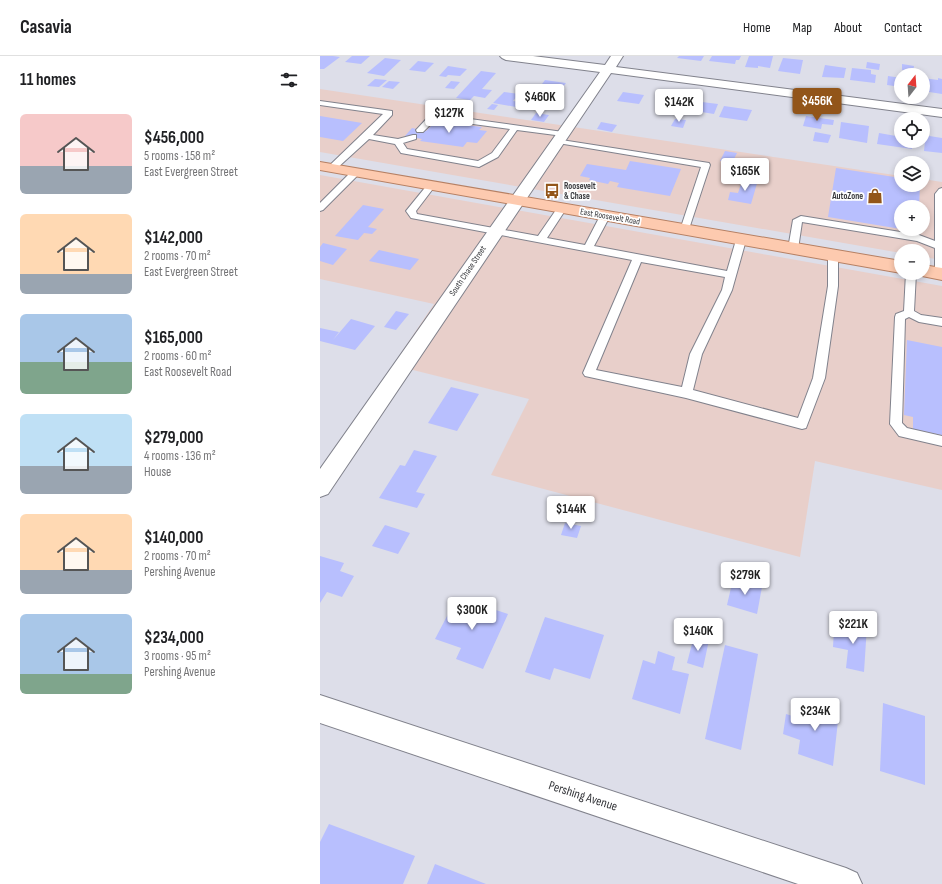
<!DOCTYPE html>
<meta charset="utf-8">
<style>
body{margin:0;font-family:"Sofia Sans Condensed",sans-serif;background:#f2f2f2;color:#202124;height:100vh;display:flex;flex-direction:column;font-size:15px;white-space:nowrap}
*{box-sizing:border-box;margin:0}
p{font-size:13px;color:#757577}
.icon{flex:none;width:22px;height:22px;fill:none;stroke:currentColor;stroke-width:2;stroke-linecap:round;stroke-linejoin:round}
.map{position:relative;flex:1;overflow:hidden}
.side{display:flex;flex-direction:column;background:#fff;width:320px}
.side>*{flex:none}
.needle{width:26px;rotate:17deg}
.controls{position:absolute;left:574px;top:12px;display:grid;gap:8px}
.controls a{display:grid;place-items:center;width:36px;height:36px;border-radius:50%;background:#fff;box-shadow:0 2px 6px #0003;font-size:20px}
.price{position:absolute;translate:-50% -34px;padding:0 9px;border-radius:4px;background:#fff;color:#222;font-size:13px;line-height:26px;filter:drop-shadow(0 1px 2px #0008)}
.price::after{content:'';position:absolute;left:50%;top:24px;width:12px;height:9px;margin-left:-6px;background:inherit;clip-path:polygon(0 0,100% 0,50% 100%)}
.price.selected{background:#925519;color:#fff}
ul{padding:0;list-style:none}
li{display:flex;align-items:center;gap:12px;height:100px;padding:0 20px}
li span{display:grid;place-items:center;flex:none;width:112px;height:80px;border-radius:6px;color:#555}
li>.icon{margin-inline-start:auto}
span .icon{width:48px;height:48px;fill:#fffc;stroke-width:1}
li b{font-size:17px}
h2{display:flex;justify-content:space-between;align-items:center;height:48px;padding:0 20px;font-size:17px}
header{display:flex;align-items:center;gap:24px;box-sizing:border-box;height:56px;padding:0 20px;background:#fff;border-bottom:1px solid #e0e0e0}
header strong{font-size:19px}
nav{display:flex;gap:22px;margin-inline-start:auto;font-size:14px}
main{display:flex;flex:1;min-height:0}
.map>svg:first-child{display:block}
.commercial{fill:#e8cfca;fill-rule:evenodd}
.building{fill:#b8bffe}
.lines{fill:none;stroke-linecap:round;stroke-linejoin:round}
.service-casing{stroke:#81828c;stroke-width:2}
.minor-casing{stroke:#81828c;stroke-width:2}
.primary-casing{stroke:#b68064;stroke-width:2}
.service{fill:#fff;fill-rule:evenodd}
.minor{fill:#fff;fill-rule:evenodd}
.primary{fill:#fdcaaf;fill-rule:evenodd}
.labels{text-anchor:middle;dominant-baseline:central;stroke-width:3.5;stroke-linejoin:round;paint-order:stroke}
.far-poi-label{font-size:9px;font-weight:bold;fill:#36373b;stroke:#fff;text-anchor:start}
.far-street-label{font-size:9px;fill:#36373b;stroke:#fff}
.near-street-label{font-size:13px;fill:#36373b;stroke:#fff}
</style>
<header>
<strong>Casavia</strong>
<nav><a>Home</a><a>Map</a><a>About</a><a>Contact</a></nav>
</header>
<main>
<section class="side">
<h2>11 homes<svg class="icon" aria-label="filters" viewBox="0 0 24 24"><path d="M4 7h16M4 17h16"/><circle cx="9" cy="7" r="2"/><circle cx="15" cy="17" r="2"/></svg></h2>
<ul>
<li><span style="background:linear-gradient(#f6c9c9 65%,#9aa5b1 0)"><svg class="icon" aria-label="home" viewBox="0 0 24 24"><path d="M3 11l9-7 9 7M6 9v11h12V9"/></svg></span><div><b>$456,000</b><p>5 rooms · 158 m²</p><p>East Evergreen Street</p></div></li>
<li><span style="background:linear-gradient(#ffd9b3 75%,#9aa5b1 0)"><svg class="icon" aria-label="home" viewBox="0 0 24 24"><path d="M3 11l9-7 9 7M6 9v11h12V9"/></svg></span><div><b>$142,000</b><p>2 rooms · 70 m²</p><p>East Evergreen Street</p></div></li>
<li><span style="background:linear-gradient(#a9c7e8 60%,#7fa58c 0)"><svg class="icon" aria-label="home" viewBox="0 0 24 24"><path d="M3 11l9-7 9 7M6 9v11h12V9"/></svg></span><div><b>$165,000</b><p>2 rooms · 60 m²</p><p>East Roosevelt Road</p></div></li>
<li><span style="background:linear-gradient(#bfe0f5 65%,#9aa5b1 0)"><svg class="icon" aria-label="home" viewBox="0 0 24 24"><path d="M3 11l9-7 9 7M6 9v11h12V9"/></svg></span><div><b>$279,000</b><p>4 rooms · 136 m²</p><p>House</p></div></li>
<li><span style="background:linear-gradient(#ffd9b3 70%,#9aa5b1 0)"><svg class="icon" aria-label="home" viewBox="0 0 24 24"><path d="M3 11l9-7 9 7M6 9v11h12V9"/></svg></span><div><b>$140,000</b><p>2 rooms · 70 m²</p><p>Pershing Avenue</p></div></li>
<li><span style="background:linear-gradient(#a9c7e8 75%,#7fa58c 0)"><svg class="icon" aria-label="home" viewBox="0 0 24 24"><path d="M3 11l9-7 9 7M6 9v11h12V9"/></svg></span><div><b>$234,000</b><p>3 rooms · 95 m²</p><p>Pershing Avenue</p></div></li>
</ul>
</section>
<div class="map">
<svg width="622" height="828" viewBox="0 0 622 828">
<rect width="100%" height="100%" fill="#dddee9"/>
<g class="commercial">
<path d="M0 33 581 120V129H603V123L622 126V204L603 201V195H581V197L0 96ZM581 151H603V173H581Z"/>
<path d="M0 119 622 230V434L495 405 480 501 171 419 209 343 73 309 114 248 0 223Z"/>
</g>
<g class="building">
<path d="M0 0H13L20 1 4 13H0Z"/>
<path d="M32 0H50L41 8 25 6Z"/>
<path d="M359 0H384L381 5 357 2Z"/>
<path d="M392 0H421L419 4H416L415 8 389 5Z"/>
<path d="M429 0H453L450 12 438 10V12L425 11Z"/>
<path d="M65 2 81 4 64 20 47 17Z"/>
<path d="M463 2 483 4 480 18 458 15Z"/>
<path d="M98 5 114 7 105 16 89 14Z"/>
<path d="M547 6 560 8 559 14 546 12Z"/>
<path d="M582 8 594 10 593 15 582 14Z"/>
<path d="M505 9 526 12 524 22 502 21Z"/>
<path d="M128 10 147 13 140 20 128 19 126 21 119 20Z"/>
<path d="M532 12 551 14V18L556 19 555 27 530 24Z"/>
<path d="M161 15 176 17 162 33 172 34 165 42 154 40 150 44 136 42Z"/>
<path d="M568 20 581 22V31L567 29Z"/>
<path d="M603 22 618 24V22L622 23V38L603 35Z"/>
<path d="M55 23 67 24 59 31 47 30Z"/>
<path d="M225 24 246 27 240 35 219 32Z"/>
<path d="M69 25 80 26 73 33 62 31Z"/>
<path d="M131 25 140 26 134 33 125 32Z"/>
<path d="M184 36 199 38 193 45 200 46 196 51 173 47Z"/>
<path d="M303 36 324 39 319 48 297 45Z"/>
<path d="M374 45 398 48 394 58 369 54Z"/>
<path d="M172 48 178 49 174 54 167 53Z"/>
<path d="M404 50 432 54 427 65 399 61Z"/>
<path d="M216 57 229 59 224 66 211 64Z"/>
<path d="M0 60 42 67 23 85 0 81Z"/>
<path d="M486 60 514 64 513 69 502 68 501 73 483 70Z"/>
<path d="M355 63 366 64 363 72 351 70Z"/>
<path d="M116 65 162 71 159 74 167 75 157 87 147 86 143 91 100 85 102 83 85 80 92 72 106 75Z"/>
<path d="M281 66 297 69 292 76 277 73Z"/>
<path d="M521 66 549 70 547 87 519 82Z"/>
<path d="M577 73 581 74V85H592V93L557 88 559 77 576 80Z"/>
<path d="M495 76 511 79 508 87 493 85Z"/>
<path d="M603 79 622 82V97L604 95 605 85H603Z"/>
<path d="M405 95 417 97 412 107 400 105Z"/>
<path d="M310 105 361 113 350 140 297 131 299 127 290 125 288 128 269 124 270 122 260 120 267 108 306 114Z"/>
<path d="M516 112 581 122V129H600L599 151H581V173L508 161Z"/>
<path d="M423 122 438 124 431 148 408 144 410 136 418 137Z"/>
<path d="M43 149 64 153 48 171 57 173 52 178 44 177 38 184 15 180Z"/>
<path d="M3 187 27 193 13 209 0 205V191Z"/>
<path d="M59 194 99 203 90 214 49 205Z"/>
<path d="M76 255 89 258 76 274 64 271Z"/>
<path d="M31 263 55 270 35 294 0 285V272L19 276 13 284Z"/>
<path d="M587 284 622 291V379L593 373V361L584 359Z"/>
<path d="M131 331 159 338 137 375 108 367Z"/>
<path d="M94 394 117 400 96 436 105 438 97 452 59 442 80 409 85 410Z"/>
<path d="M245 467 261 470 257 482 241 479Z"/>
<path d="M65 469 90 477 78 498 52 490Z"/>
<path d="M0 500 24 507 20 515 34 520 22 541 7 536 0 547Z"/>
<path d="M413 523 442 531 437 558 407 549Z"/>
<path d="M137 541 188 558 163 613 136 603 141 592 115 583Z"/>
<path d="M225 561 284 579 270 623 234 612 230 624 205 616Z"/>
<path d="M529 566 547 570 544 616 526 612 528 594 513 591 514 574 528 577Z"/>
<path d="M374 580 389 584 383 612 367 607Z"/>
<path d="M405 589 438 598 421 694 385 683Z"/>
<path d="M338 595 355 601 352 614 369 618 360 658 312 643 323 604 335 608Z"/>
<path d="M484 645 519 656 513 710 478 698 480 684 463 678 466 658 482 663Z"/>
<path d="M563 647 605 660V729L560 715Z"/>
<path d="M9 768 95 800 83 828H0V786Z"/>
<path d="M115 808 166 828H107Z"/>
</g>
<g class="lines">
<defs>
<g id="service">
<path d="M0 45 72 55V59L53 79 78 83 93 79H96V83L83 87 87 93 158 105 172 97 190 73 116 63 103 76H97L96 74 111 58H114L243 76 247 78 243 80 197 74 178 101 159 111 81 97 75 88 49 83 15 114 12 115 8 112 9 110 63 58 0 49Z"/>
<path d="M235 83 389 107 390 109 368 176H362L360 174 381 111 238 87H235Z"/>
<path d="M36 113 40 116 39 118 3 154 0 155V147L33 114Z"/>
<path d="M111 127 115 130 96 155 97 158 218 180 238 151 241 150 246 153 227 182 265 189 280 160 285 157 290 160 274 190 407 215 416 184 421 181 424 182 426 184 412 234 382 298 373 334 478 362 493 322 508 230V200L513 197 516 198 518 200V230L505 322 486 372 482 373 366 342 265 320 263 317 312 204 91 162 86 155 108 128ZM321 206 405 221 402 234 370 298 362 331 276 314Z"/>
<path d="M622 132V221L616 220 615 218V192L597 185 482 166 478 193 473 196 468 193 473 164 481 160 599 179 615 185V138L619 133Z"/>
<path d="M586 217H596L594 255 601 259 622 262V270L599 266 589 261 585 263 582 367 587 372 622 380V390L579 380 570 368 575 261 576 258 584 255Z"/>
</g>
<g id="minor">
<path d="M180 0H213L285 9 291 0H303L296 11 622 53V61L291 17 8 438 0 441V413L280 16 186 4 182 2Z"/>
<path d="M0 639 526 812 537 817 542 828H478L0 667Z"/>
</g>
<g id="primary">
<path d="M0 106 581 205V217L0 114Z"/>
<path d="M603 209 622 212V224L597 219 596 217H603Z"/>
</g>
</defs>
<use href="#service" class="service-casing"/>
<use href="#minor" class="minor-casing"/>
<use href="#primary" class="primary-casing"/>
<use href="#service" class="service"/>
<use href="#minor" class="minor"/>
<use href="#primary" class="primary"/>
</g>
<defs>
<symbol id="bus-bare" viewBox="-9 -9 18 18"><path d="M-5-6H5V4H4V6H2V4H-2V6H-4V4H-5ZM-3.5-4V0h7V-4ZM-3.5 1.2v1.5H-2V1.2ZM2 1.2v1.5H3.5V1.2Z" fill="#925519" stroke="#fff" stroke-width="2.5" paint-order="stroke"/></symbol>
<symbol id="shop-bare" viewBox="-9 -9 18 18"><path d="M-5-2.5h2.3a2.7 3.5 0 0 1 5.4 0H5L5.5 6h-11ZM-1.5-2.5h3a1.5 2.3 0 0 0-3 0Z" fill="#925519" stroke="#fff" stroke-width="2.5" paint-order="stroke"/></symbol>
</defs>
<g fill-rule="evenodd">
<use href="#bus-bare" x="221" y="124" width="22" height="22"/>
<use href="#shop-bare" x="544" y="129" width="22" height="22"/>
</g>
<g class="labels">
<g class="far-poi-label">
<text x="244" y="130">Roosevelt<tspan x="244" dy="10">&amp; Chase</tspan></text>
<text x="543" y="140" text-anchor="end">AutoZone</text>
</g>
<g class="far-street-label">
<text transform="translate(290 161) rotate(10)">East Roosevelt Road</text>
<text transform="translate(148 215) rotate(-56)">South Chase Street</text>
</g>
<g class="near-street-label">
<text transform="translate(263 740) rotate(18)">Pershing Avenue</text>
</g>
</g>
</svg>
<div class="controls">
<a><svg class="needle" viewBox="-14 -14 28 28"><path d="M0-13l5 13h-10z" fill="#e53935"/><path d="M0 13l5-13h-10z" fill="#757577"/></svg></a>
<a><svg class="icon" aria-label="locate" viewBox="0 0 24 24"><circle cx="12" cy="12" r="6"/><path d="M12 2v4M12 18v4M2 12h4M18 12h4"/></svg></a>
<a><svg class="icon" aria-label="layers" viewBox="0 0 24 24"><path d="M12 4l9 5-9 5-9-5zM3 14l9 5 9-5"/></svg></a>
<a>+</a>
<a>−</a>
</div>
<b class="price" style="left:220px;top:62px">$460K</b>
<b class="price selected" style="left:497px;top:66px">$456K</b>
<b class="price" style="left:359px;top:67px">$142K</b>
<b class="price" style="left:129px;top:78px">$127K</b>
<b class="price" style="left:425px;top:136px">$165K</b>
<b class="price" style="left:251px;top:474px">$144K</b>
<b class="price" style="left:425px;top:540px">$279K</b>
<b class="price" style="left:152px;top:575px">$300K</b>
<b class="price" style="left:533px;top:589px">$221K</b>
<b class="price" style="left:378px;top:596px">$140K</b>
<b class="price" style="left:495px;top:676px">$234K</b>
</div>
</main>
